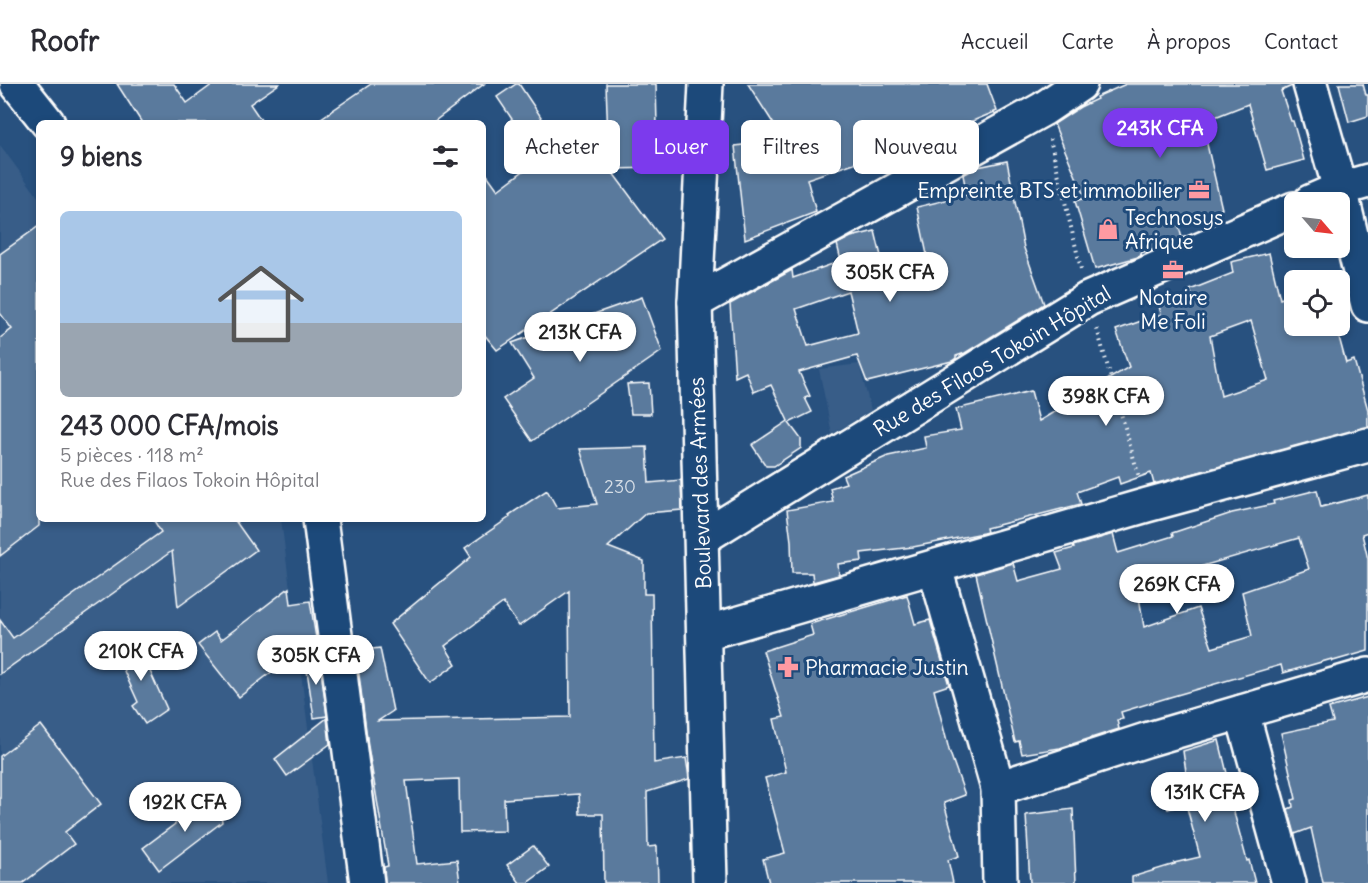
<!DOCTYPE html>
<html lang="fr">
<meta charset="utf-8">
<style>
body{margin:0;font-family:Delius,sans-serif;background:#f2f2f3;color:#2b2b33;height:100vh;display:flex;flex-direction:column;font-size:22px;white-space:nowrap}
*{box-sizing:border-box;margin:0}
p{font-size:20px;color:#7c7c81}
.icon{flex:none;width:33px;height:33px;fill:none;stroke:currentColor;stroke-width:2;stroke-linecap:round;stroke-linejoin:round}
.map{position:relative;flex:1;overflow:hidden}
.sheet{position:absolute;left:36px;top:36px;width:450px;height:402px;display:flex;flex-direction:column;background:#fff;border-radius:9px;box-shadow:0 3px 9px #0003}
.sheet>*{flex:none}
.hud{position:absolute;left:504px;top:36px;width:570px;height:54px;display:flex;gap:12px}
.needle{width:39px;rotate:118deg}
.buttons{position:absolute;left:1284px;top:108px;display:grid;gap:12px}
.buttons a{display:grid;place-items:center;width:66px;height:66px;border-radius:9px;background:#fff;box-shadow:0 3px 9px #0003;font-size:30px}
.price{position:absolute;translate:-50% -51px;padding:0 14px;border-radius:21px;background:#fff;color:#222;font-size:20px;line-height:39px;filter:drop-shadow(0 2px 3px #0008)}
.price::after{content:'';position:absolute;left:50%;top:36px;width:18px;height:14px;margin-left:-9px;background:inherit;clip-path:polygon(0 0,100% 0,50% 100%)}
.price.selected{background:#7c3aed;color:#fff}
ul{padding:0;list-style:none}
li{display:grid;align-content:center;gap:12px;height:318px;padding:0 24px}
li span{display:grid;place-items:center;height:186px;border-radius:9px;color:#555}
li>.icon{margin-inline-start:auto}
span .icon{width:108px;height:108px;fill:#fffc;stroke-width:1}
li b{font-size:26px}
h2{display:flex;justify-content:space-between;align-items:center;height:72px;padding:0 24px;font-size:26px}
.chip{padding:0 21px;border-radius:9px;background:#fff;box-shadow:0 3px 9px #0003;font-size:21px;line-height:54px}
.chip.selected{background:#7c3aed;color:#fff}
header{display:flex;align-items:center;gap:36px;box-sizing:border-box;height:84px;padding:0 30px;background:#fff;border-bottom:2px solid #e1e1e2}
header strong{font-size:28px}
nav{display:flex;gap:33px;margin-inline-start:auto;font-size:21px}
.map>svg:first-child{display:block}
.built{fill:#375d88}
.building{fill:#5a7a9d;stroke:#fff;stroke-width:1.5;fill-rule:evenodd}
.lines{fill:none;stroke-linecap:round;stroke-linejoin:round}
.minor-casing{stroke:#fff;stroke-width:38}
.major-casing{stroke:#fff;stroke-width:38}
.path{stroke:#fff;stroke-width:4;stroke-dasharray:1.5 4.5;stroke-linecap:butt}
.minor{stroke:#1f4a7a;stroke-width:33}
.major{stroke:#1f4a7a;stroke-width:33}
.labels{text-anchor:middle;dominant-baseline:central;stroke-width:6;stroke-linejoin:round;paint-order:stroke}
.number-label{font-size:18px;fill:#d6dee6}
.poi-label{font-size:21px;fill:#fff;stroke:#1f4a7a;text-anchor:start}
.street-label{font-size:21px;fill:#fff;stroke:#1f4a7a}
</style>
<header>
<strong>Roofr</strong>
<nav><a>Accueil</a><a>Carte</a><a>À propos</a><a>Contact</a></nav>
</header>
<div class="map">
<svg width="1368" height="799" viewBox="0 0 1368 799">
<rect width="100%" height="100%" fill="#28517f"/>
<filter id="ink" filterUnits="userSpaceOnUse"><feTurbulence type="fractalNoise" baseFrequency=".0167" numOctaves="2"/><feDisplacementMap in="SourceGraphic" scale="12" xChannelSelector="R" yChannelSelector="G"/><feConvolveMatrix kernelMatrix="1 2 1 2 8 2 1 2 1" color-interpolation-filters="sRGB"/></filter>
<g filter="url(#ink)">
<g class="built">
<path d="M0 61 39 114V435H281L328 799H0Z"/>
<path d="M859 280 871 326 832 350 819 285Z"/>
</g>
<g class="building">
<path d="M117 0H174L187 19 213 0H279L250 20 263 39H142Z"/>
<path d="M371 0H484L432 39H314Z"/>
<path d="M516 0H519L559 60 580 44 609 83 606 0H656L658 84 610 85 662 155 497 266 483 249V85L498 106 539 75 497 13Z"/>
<path d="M748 0H987L997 27 951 46 807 95 816 128 745 155 735 62 784 56Z"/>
<path d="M1126 0H1292V2L1281 7 1291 37H1293L1304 76 1267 86 1248 20 1210 35 1211 42 1203 43 1222 125 1177 136 1182 154 1155 165 1140 169 1141 172 1138 173 1095 185 1075 117 1085 114 1054 40 1080 23 1097 15 1096 13Z"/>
<path d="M1339 0H1363L1366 11H1368V32L1349 38Z"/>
<path d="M1007 77 1024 164 1044 220 965 269 956 272V274L952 277 867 298 857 272 799 288 810 312 805 314 812 328 789 339 801 355V364L774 382H766L752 361 788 337 771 301 754 308 746 288 735 293 730 220 792 186 793 194 841 177 837 160 851 153 875 147 887 197 930 185 917 123 967 111 963 91 978 83ZM848 207 858 249 808 262 796 225Z"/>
<path d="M39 142V442L0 472V254L12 245 0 229V170Z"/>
<path d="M1269 169 1280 215 1294 210V242H1336L1346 279 1354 276 1368 326V343L1154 400 1151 389 1120 400 1118 393 1077 408 1081 420 986 444 987 448 983 449 913 463 861 469 862 477 838 480 839 491 813 498 812 489H792L791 457 787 426 833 418 830 404 846 399 843 392 888 372 926 364 924 352 961 346 956 325 1031 307 1039 337 1129 283 1116 246 1161 230 1159 222 1192 212 1190 206 1233 189 1231 178ZM1251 237 1268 296 1221 312 1210 252Z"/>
<path d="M642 213 662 267 532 357 503 315 534 294 512 259Z"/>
<path d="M649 299 651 330H631L627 300Z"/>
<path d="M647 363 649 399 681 396 682 426 646 429 608 463 644 477V510H652L654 679 686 674 688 687 689 695 647 708 648 763 657 762 658 799H604L603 730H580L579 710 504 715 505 747 460 748 459 695 406 697 417 780 457 776 460 799H385L384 783 388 782 368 662 356 567 380 564 393 627 378 637 570 633 569 507 519 542 503 519 445 562 456 580 430 599 390 540 471 473 465 464 510 433 509 431 547 406 557 424 597 420 580 365Z"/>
<path d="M1317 406 1321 423 1368 411V448L1362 450 1368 475V567L1333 577 1332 575 1283 589 1281 581 1170 613 1121 628 1123 635 1117 636 1119 645 1060 664 1022 670 1019 657 1015 658 976 490 1013 479 1018 497 1062 485 1056 469 1074 464 1073 462 1113 450 1118 469 1173 452 1172 449 1232 429 1274 420 1273 417ZM1299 454 1309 485 1242 508 1252 552 1212 564 1198 524 1144 543 1137 501Z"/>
<path d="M153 435H234L256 466 178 523 172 467 0 590V536L13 554 161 448Z"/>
<path d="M289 504 291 520 310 517 316 554 239 613 198 561 215 548 221 556Z"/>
<path d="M907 511 915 540 930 536 949 601 934 606 949 666 965 711 944 719 959 772 948 776 953 799H769L763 775 785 769 765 694 786 688 774 635 784 633 763 567 813 551 810 540Z"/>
<path d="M136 556 167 625 145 640 133 622 138 618 114 565Z"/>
<path d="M319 571 327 632 314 634 305 573Z"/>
<path d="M1368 613V799H1323L1311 744 1295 750 1288 725 1293 723 1292 716 1296 715 1281 649 1333 638 1329 624Z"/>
<path d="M327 634 330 660 287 692 275 675Z"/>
<path d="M41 641 101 720 65 748 74 760 23 799H0V672Z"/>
<path d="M1219 656 1232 710H1229L1247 777 1249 776 1255 799H1132V793L1175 780 1174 779 1200 773 1186 720 1168 725 1159 696 1186 688 1183 667Z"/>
<path d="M218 708 222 738 159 786 143 764Z"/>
<path d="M1073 725 1076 799H1030L1026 731Z"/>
<path d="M533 762 549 783 527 799H520L507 781Z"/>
</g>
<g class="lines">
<defs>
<g id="minor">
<path d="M17 0 48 39"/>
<path d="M1310 0 1340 105 1368 221"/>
<path d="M1310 118 1340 105 1368 97"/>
<path d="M695 218 1043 25 1080 0"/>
<path d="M320 435 367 799"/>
<path d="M702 454 1088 215 1294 125"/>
<path d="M935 484 998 704 1000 799"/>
<path d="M705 549 1147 421 1368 361"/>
<path d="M1242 628 1289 799"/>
<path d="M998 704 1146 656 1368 591"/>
</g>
<path id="major" d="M706 0 695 218 710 799"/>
</defs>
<use href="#minor" class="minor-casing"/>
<use href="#major" class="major-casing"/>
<g class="path">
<path d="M1050 55 1081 185"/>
<path d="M1097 245 1139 393"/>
</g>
<use href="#minor" class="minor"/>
<use href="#major" class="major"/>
</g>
</g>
<defs>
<symbol id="office-bare" viewBox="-9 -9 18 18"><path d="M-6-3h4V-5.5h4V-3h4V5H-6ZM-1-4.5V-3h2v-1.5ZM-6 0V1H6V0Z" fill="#ff9aa2" stroke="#1f4a7a" stroke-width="2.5" paint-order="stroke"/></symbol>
<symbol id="shop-bare" viewBox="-9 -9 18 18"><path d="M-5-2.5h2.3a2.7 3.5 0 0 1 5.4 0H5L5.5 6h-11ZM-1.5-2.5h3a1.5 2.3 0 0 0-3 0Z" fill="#ff9aa2" stroke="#1f4a7a" stroke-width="2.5" paint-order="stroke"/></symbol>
<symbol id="pharmacy-bare" viewBox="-9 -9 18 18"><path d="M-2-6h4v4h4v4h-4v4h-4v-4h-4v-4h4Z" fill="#ff9aa2" stroke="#1f4a7a" stroke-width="2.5" paint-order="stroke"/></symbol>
</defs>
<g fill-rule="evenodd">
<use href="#office-bare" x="1184" y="91" width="30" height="30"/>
<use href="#shop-bare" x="1093" y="130" width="30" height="30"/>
<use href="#office-bare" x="1158" y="171" width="30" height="30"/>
<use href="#pharmacy-bare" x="773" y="568" width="30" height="30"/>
</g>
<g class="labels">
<g class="number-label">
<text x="620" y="402">230</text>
</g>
<g class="poi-label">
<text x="1182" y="106" text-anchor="end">Empreinte BTS et immobilier</text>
<text x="1125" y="133">Technosys<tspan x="1125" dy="24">Afrique</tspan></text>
<text x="1173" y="213" text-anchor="middle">Notaire<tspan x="1173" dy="24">Me Foli</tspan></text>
<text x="805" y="583">Pharmacie Justin</text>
</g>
<g class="street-label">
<text transform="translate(992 277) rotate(-31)">Rue des Filaos Tokoin Hôpital</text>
<text transform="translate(700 399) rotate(-92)">Boulevard des Armées</text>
</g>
</g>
</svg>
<div class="buttons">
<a><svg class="needle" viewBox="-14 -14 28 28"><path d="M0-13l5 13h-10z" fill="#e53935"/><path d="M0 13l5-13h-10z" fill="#7c7c81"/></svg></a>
<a><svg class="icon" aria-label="locate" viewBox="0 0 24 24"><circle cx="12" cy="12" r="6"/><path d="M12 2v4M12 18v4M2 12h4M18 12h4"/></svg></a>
</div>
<b class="price selected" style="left:1160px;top:75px">243K CFA</b>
<b class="price" style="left:890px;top:219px">305K CFA</b>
<b class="price" style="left:580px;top:279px">213K CFA</b>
<b class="price" style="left:1106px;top:343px">398K CFA</b>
<b class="price" style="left:1177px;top:531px">269K CFA</b>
<b class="price" style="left:141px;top:598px">210K CFA</b>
<b class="price" style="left:316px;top:602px">305K CFA</b>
<b class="price" style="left:1205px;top:739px">131K CFA</b>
<b class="price" style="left:185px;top:749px">192K CFA</b>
<div class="hud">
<a class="chip">Acheter</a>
<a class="chip selected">Louer</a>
<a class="chip">Filtres</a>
<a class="chip">Nouveau</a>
</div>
<section class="sheet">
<h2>9 biens<svg class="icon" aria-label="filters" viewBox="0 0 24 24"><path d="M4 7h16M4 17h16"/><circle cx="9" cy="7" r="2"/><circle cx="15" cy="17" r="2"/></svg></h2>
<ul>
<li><span style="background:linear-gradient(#a9c7e8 60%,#9aa5b1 0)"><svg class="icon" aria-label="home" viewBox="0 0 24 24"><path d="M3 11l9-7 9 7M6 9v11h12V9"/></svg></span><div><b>243 000 CFA/mois</b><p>5 pièces · 118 m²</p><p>Rue des Filaos Tokoin Hôpital</p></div></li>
</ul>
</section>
</div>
